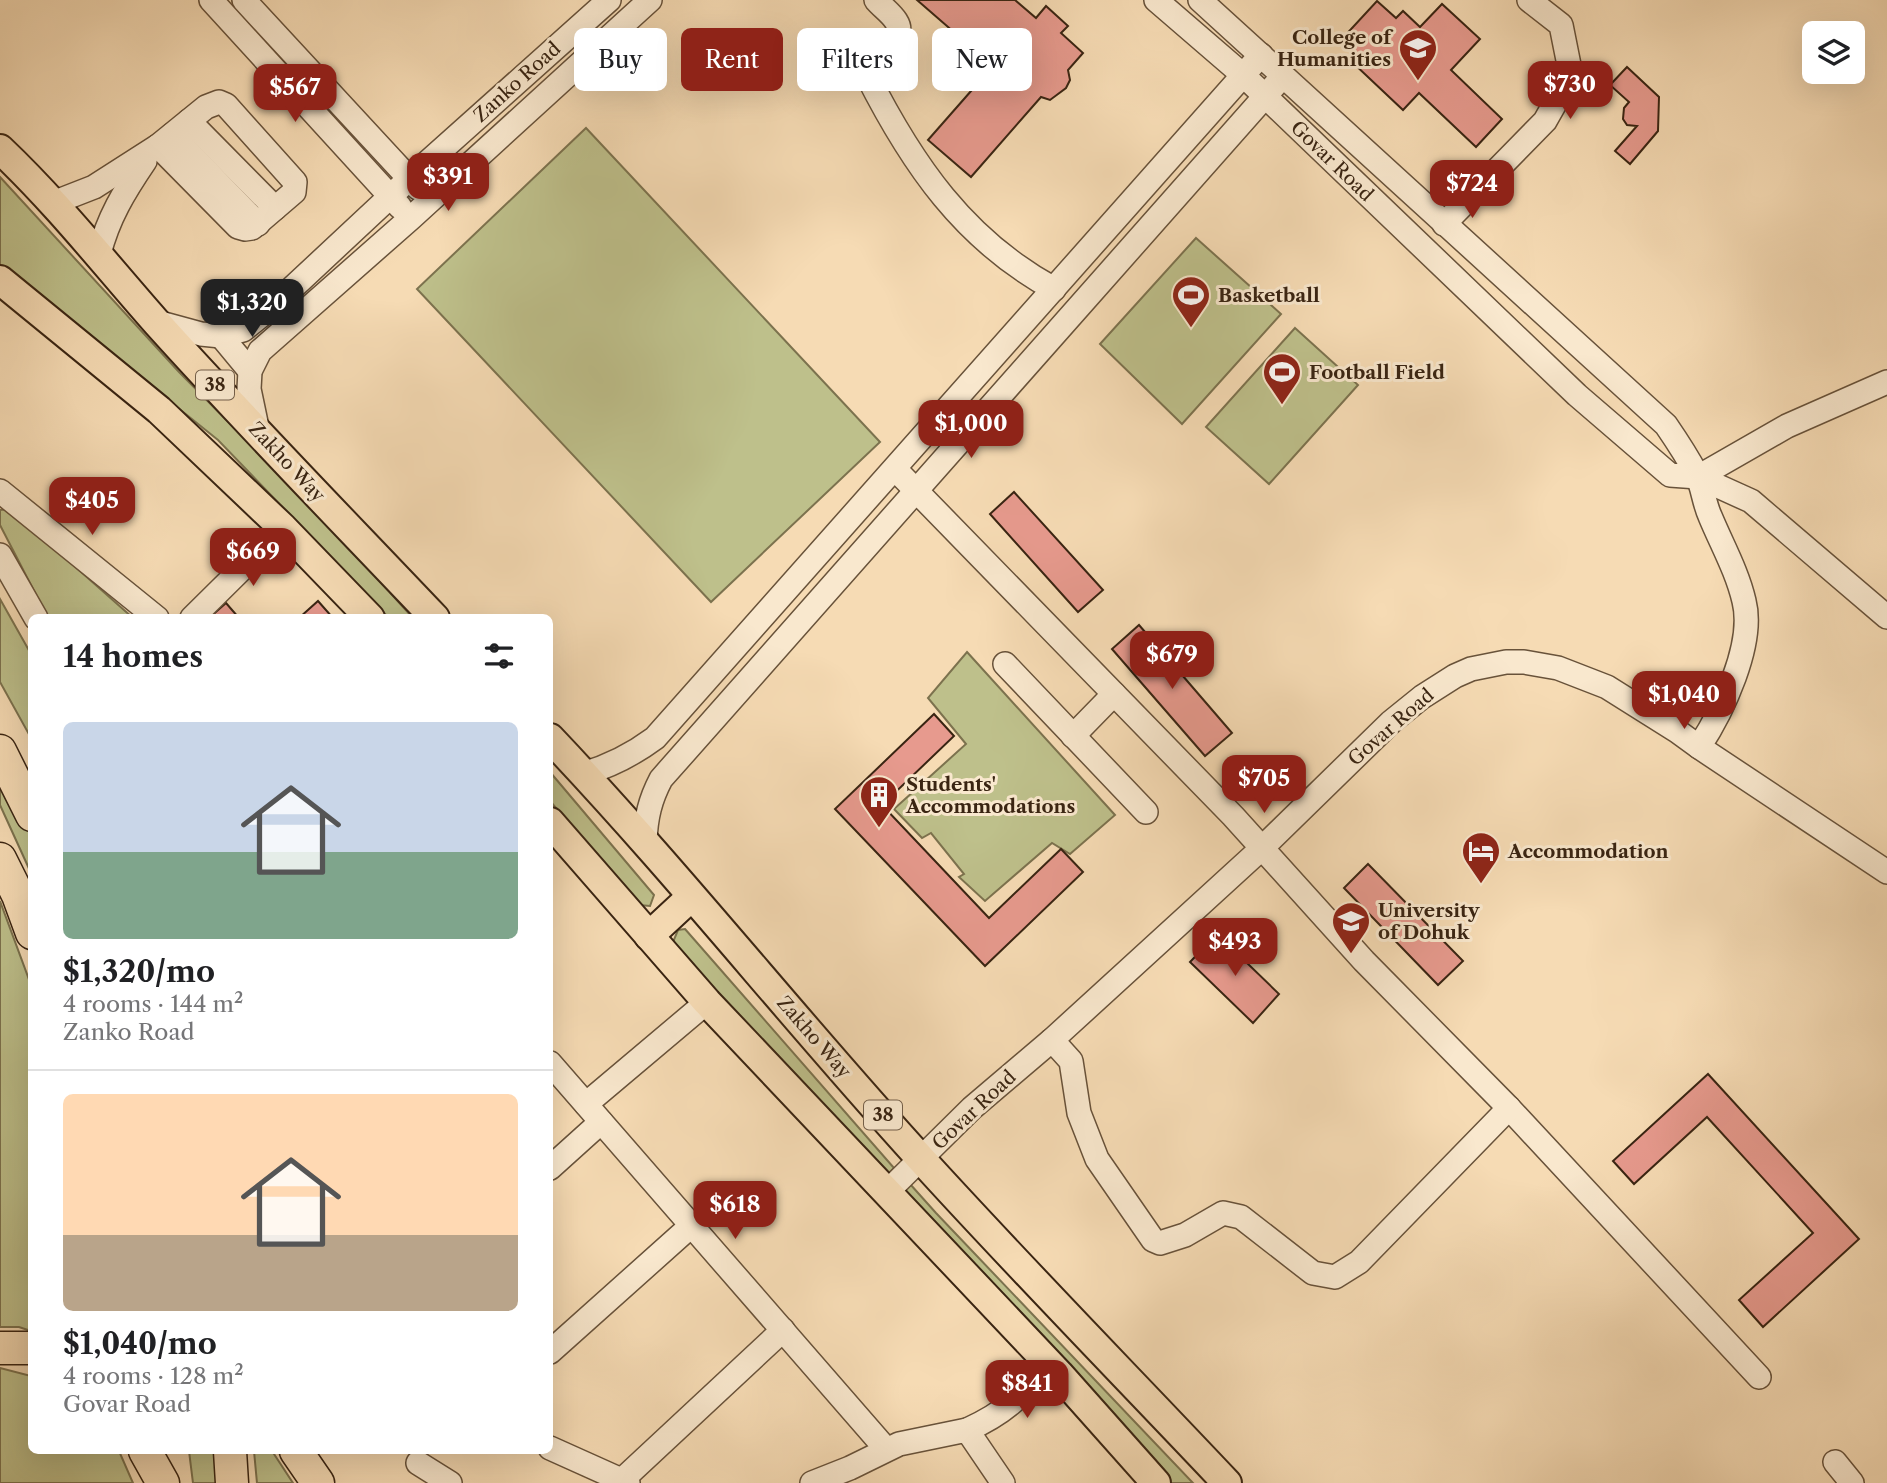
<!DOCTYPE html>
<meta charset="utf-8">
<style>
body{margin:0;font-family:"Libre Caslon Text",serif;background:#f2f2f2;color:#202124;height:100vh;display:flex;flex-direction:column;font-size:26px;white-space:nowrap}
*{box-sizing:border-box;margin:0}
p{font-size:23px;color:#757577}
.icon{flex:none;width:38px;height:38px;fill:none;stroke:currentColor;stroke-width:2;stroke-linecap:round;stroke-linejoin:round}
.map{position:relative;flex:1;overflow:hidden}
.panel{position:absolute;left:28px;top:614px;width:525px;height:840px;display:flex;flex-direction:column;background:#fff;border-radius:10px;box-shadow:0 7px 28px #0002}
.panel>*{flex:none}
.banner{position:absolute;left:574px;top:28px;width:665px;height:63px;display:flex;gap:14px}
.buttons{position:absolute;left:1802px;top:21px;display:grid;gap:14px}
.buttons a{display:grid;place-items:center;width:63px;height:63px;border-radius:10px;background:#fff;box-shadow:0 7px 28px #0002;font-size:35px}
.price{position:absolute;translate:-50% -60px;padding:0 16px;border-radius:14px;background:#8f2418;color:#fff;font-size:23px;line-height:46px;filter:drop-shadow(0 2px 4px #0008)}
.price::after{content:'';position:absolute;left:50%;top:42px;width:21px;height:16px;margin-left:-10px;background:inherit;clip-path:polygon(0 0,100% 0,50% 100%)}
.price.active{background:#222;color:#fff}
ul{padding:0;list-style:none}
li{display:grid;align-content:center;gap:14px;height:371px;padding:0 35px}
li+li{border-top:2px solid #e0e0e0}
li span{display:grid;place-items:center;height:217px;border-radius:10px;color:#555}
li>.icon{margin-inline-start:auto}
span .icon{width:126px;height:126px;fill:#fffc;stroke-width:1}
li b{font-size:30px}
h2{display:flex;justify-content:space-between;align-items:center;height:84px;padding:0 35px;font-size:30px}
.tag{padding:0 24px;border-radius:10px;background:#fff;box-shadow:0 7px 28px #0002;font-size:24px;line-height:63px}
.tag.active{background:#8f2418;color:#fff}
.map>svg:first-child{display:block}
.green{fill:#bec08b;stroke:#7c724e;stroke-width:2}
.building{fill:#e79a8e;stroke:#392412;stroke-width:2}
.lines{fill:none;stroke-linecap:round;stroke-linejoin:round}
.minor-casing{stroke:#68523a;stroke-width:26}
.major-casing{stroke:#392412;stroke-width:32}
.highway-casing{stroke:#392412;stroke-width:35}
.minor{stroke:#f9e8ce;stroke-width:23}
.major{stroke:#f6dbb4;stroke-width:28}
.highway{stroke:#f6dbb4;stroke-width:32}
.labels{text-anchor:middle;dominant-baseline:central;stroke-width:6;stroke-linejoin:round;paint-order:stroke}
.shield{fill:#f9e8ce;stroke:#735f4a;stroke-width:2}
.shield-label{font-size:18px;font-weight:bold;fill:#392412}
.poi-label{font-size:19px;font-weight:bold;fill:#392412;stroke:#f9e8ce;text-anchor:start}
.street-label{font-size:19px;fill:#392412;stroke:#f9e8ce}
</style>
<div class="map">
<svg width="1887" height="1483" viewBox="0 0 1887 1483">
<rect width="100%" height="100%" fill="#f6dbb4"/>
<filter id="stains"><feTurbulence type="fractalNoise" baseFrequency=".00286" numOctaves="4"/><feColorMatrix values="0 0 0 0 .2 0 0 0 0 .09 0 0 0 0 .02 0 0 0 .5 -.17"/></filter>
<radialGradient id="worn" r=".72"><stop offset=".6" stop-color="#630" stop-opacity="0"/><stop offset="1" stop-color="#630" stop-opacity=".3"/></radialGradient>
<g class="green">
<path d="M586 128 880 442 711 602 417 289Z"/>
<path d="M0 177 179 372 321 516 413 618H389L218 440 0 265Z"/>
<path d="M1196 238 1281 314 1182 424 1100 344Z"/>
<path d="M1295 328 1358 385 1269 484 1206 427Z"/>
<path d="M10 509 133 618H48L0 525V510Z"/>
<path d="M0 599 31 654V738L0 682Z"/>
<path d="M967 652 1115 815 1070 854 1052 843 985 901 959 877 964 874 931 833 922 838 894 809 966 744 928 698Z"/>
<path d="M0 770 31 829V873L0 805Z"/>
<path d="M550 772 654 895 650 906 639 905 550 801Z"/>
<path d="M0 901 31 985V1331L19 1327H0Z"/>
<path d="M685 929 894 1168 882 1180 755 1042 673 942 678 930Z"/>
<path d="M910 1184 936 1213 1193 1483H1168L896 1198Z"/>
<path d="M0 1368 31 1376 32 1451H119L133 1483H0Z"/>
<path d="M189 1451H215L217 1483H193Z"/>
<path d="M254 1451H272L293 1483H257Z"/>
</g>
<g class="building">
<path d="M917 0H1015L1036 18 1046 6 1068 26 1061 33 1083 53 1068 70 1070 80 1066 88 1050 100 1041 97 971 177 928 140 993 66Z"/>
<path d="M1377 1 1396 18 1403 11 1420 27 1442 4 1480 39 1451 70 1502 119 1476 147 1419 93 1403 110 1351 61 1357 55 1341 40Z"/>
<path d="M1627 67 1659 97 1658 131 1630 164 1615 151 1637 126 1627 125 1623 119 1624 108 1629 102 1610 85Z"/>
<path d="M1014 492 1103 590 1078 612 990 514Z"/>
<path d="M318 601 333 618H299Z"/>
<path d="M226 603 239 618H209Z"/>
<path d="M1139 625 1232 733 1205 756 1112 649Z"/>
<path d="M934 714 954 736 882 805 989 918 1061 849 1083 872 985 966 835 809Z"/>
<path d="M1368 864 1463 961 1438 985 1344 888Z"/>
<path d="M1217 934 1279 994 1253 1023 1190 962Z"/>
<path d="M1708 1074 1859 1239 1763 1327 1739 1300 1813 1233 1707 1117 1634 1184 1613 1161Z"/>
</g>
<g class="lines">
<defs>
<g id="minor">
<path d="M211 0 400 207"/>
<path d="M244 0 418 188"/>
<path d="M876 0C882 7 891 13 896 21 910 43 865 50 867 75 912 164 964 240 1054 289"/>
<path d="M1156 0 1243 75 1577 395 1670 475 1698 477 1751 501 1887 617"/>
<path d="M1200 0 1666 425C1677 441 1688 458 1697 475 1703 488 1704 503 1710 516 1722 545 1737 571 1744 601 1755 644 1722 712 1699 747L1887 872"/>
<path d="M219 102 226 105 295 182 294 192 252 228 245 229 238 227 158 146 206 107Z"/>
<path d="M189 121 275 208"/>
<path d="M172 135 258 224"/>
<path d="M53 203 94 187 158 146"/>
<path d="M1444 224 1545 121 1571 75 1561 25 1529 0"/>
<path d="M99 254C108 218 124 192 145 161"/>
<path d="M157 322 201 334 221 336 243 330 274 305 410 178 609 0"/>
<path d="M221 336 250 371"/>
<path d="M258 432 249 389 250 371 260 351 411 218 650 0"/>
<path d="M895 469 1233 816 1364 961 1509 1108 1759 1377"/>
<path d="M1698 477 1787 426 1887 382"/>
<path d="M0 491 157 618"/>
<path d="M0 555 36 618"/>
<path d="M192 618 283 528"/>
<path d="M1005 664 1146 812"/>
<path d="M1073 736 1114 694"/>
<path d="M583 774C611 766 632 755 655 738L1261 55"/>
<path d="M645 841C646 817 650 800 661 779L1283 76"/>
<path d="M1052 1040 1071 1061 1079 1113 1097 1159 1153 1240 1160 1243 1185 1235 1223 1213 1241 1217 1313 1273 1335 1277 1359 1262 1509 1108"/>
<path d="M550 1063 886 1449"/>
<path d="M586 1104 707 1002"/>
<path d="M550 1168 601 1122"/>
<path d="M887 1192 972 1108 1052 1040 1261 849 1391 722 1422 697 1455 676 1471 669 1506 662H1524L1558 668 1607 687 1677 731 1699 747"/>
<path d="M550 1352 692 1225"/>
<path d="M967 1430C1005 1413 1024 1395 1047 1362"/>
<path d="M550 1448 628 1483"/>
<path d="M1835 1462 1852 1483"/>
<path d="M418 1463 450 1483"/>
<path d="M621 1481 783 1330"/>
<path d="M812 1483 850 1468 899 1444 967 1430 1003 1483"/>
</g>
<g id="major">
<path d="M0 149C57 203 105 264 157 323 247 423 342 520 435 618"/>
<path d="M0 280 159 410 283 528 370 618"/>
<path d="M550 738C679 874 795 1021 921 1159 1021 1269 1125 1375 1227 1483"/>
<path d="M550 822 707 1002 1059 1374 1156 1483"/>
<path d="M649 936 691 897"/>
</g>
<g id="highway">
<path d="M0 751 32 815"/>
<path d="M0 859 18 895 32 933"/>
<path d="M0 1348H32"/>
<path d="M145 1451 163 1483"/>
<path d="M230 1451 232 1483"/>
<path d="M296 1451 318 1483"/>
</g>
</defs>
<use href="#minor" class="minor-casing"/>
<use href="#major" class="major-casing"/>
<use href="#highway" class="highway-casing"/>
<use href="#minor" class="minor"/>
<use href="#major" class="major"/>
<use href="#highway" class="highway"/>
</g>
<defs>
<symbol id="university-pin" viewBox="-11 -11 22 30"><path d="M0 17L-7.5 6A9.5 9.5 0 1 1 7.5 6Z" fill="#8f2418" stroke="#f9e8ce"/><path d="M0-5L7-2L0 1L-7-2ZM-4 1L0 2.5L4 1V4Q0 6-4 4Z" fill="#fff"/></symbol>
<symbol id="stadium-pin" viewBox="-11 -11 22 30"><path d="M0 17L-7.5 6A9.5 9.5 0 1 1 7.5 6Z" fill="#8f2418" stroke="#f9e8ce"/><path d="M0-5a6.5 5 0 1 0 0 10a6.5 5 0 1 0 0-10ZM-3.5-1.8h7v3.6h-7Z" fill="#fff"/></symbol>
<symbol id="building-pin" viewBox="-11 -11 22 30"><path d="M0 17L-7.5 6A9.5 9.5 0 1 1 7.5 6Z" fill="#8f2418" stroke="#f9e8ce"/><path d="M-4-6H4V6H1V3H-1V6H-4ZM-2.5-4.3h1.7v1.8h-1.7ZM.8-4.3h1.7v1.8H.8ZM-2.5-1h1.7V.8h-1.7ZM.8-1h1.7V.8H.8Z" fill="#fff"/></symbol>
<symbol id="hotel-pin" viewBox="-11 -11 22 30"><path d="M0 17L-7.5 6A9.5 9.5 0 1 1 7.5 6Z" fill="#8f2418" stroke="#f9e8ce"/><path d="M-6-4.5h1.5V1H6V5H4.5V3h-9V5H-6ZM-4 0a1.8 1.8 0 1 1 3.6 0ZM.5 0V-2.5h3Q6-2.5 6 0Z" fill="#fff"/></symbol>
</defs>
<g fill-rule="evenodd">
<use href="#university-pin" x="1396" y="26" width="44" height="60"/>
<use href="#stadium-pin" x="1169" y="273" width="44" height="60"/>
<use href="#stadium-pin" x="1260" y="350" width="44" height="60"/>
<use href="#building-pin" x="857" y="773" width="44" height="60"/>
<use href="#hotel-pin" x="1459" y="829" width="44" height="60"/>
<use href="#university-pin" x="1329" y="899" width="44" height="60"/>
</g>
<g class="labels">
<g class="shield">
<rect x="196" y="370.5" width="38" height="29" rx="5"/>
<rect x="864" y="1100.5" width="38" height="29" rx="5"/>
</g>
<g class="shield-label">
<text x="215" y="385">38</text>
<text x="883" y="1115">38</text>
</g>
<g class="poi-label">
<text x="1391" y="37" text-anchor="end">College of<tspan x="1391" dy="22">Humanities</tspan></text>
<text x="1218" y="295">Basketball</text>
<text x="1309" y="372">Football Field</text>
<text x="906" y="784">Students'<tspan x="906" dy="22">Accommodations</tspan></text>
<text x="1508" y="851">Accommodation</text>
<text x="1378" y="910">University<tspan x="1378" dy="22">of Dohuk</tspan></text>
</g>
<g class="street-label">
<text transform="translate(517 82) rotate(-42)">Zanko Road</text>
<text transform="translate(1332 161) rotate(44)">Govar Road</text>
<text transform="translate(287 462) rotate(47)">Zakho Way</text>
<text transform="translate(1391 727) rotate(-41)">Govar Road</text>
<text transform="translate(814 1037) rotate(49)">Zakho Way</text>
<text transform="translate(974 1110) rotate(-43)">Govar Road</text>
</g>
</g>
<rect width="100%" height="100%" filter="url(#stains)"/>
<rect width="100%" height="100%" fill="url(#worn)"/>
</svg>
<div class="buttons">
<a><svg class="icon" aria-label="layers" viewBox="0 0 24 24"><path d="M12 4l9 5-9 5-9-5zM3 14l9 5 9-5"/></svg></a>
</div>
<b class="price" style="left:1570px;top:121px">$730</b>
<b class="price" style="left:295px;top:124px">$567</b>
<b class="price" style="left:448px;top:213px">$391</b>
<b class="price" style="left:1472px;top:220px">$724</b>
<b class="price active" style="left:252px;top:339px">$1,320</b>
<b class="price" style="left:971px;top:460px">$1,000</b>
<b class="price" style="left:92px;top:537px">$405</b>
<b class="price" style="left:253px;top:588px">$669</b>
<b class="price" style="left:1172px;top:691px">$679</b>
<b class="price" style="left:1684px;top:731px">$1,040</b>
<b class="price" style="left:1264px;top:815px">$705</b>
<b class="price" style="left:1235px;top:978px">$493</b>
<b class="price" style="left:735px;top:1241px">$618</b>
<b class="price" style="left:1027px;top:1420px">$841</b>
<div class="banner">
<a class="tag">Buy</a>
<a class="tag active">Rent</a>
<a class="tag">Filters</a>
<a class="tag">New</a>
</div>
<section class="panel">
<h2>14 homes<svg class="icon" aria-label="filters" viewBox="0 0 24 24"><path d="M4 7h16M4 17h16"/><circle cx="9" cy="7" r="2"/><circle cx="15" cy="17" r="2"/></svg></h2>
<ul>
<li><span style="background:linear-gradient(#c9d6e8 60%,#7fa58c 0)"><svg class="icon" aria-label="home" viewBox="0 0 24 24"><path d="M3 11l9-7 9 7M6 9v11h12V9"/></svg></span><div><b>$1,320/mo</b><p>4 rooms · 144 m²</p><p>Zanko Road</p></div></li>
<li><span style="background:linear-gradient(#ffd9b3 65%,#b9a48a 0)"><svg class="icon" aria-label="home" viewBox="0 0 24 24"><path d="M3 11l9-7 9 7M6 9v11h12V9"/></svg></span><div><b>$1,040/mo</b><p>4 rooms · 128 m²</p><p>Govar Road</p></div></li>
</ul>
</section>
</div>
